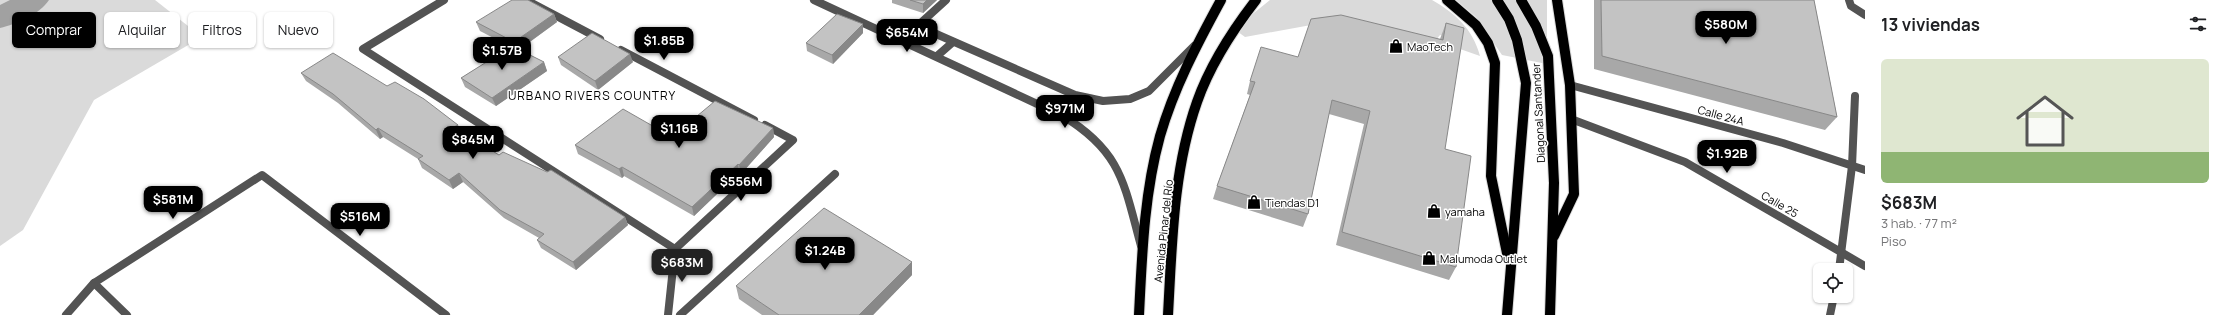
<!DOCTYPE html>
<html lang="es">
<meta charset="utf-8">
<style>
body{margin:0;font-family:Manrope,sans-serif;background:#f6f6f6;color:#202124;height:100vh;display:flex;flex-direction:column;font-size:15px;white-space:nowrap}
*{box-sizing:border-box;margin:0}
p{font-size:13px;color:#757577}
.icon{flex:none;width:22px;height:22px;fill:none;stroke:currentColor;stroke-width:2;stroke-linecap:round;stroke-linejoin:round}
.map{position:relative;flex:1;overflow:hidden}
.panel{display:flex;flex-direction:column;background:#fff;width:360px}
.panel>*{flex:none}
.guide{position:absolute;left:12px;top:12px;width:380px;height:36px;display:flex;gap:8px}
.buttons{position:absolute;left:1813px;top:263px;display:grid;gap:8px}
.buttons a{display:grid;place-items:center;width:40px;height:40px;border-radius:6px;background:#fff;box-shadow:0 1px 3px #0004;font-size:20px}
.price{position:absolute;translate:-50% -34px;padding:0 9px;border-radius:8px;background:#000;color:#fff;font-size:13px;line-height:26px;filter:drop-shadow(0 1px 2px #0008)}
.price::after{content:'';position:absolute;left:50%;top:24px;width:12px;height:9px;margin-left:-6px;background:inherit;clip-path:polygon(0 0,100% 0,50% 100%)}
.price.active{background:#222;color:#fff}
ul{padding:0;list-style:none}
li{display:grid;align-content:center;gap:8px;height:212px;padding:0 16px}
li+li{border-top:1px solid #e0e0e0}
li span{display:grid;place-items:center;height:124px;border-radius:6px;color:#555}
li>.icon{margin-inline-start:auto}
span .icon{width:72px;height:72px;fill:#fffc;stroke-width:1}
li b{font-size:17px}
h2{display:flex;justify-content:space-between;align-items:center;height:48px;padding:0 16px;font-size:17px}
.chip{padding:0 14px;border-radius:6px;background:#fff;box-shadow:0 1px 3px #0004;font-size:14px;line-height:36px}
.chip.active{background:#000;color:#fff}
main{display:flex;flex:1;min-height:0}
.map>svg:first-child{display:block}
.green{fill:#dadada}
.lines{fill:none;stroke-linecap:round;stroke-linejoin:round}
.river{fill:#a1a1a1;fill-rule:evenodd}
.primary-casing{stroke:#dbdbdb;stroke-width:12}
.minor{stroke:#535353;stroke-width:8}
.primary{stroke:#000;stroke-width:10}
.wall{fill:#a8a8a8}
.shaded-wall{fill:#888}
.building{fill:#c3c3c3;stroke:#888}
.labels{text-anchor:middle;dominant-baseline:central;stroke-width:3;stroke-linejoin:round;paint-order:stroke}
.poi-label{font-size:11px;fill:#000;stroke:#fff;text-anchor:start}
.street-label{font-size:11px;fill:#000;stroke:#fff}
.neighbourhood-label{font-size:12px;letter-spacing:1px;fill:#000;stroke:#fff}
</style>
<main>
<div class="map">
<svg width="1865" height="315" viewBox="0 0 1865 315">
<rect width="100%" height="100%" fill="#fff"/>
<g class="green">
<path d="M0 0H155L202 37 94 100 23 230 0 246Z"/>
<path d="M1270 0H1432C1455 13 1473 29 1480 56L1460 49V40L1440 35 1436 40 1333 21 1245 37 1234 29Z"/>
<path d="M1456 0H1547V64L1502 55 1476 17Z"/>
</g>
<g class="lines">
<path class="river" d="M10 0H49C40 14 16 24 0 28V5Z"/>
<defs>
<g id="primary">
<path d="M1447 0 1476 25 1488 43 1495 63 1491 176 1508 258"/>
<path d="M1497 0 1509 19 1517 40 1526 83 1507 315"/>
<path d="M1521 0 1536 26 1548 56 1554 183 1550 315"/>
<path d="M1554 236 1574 194 1570 85 1557 0"/>
<path d="M1139 315C1142 255 1144 194 1160 136 1174 88 1197 44 1221 0"/>
<path d="M1168 315C1172 244 1173 170 1197 102 1210 65 1232 31 1256 0"/>
</g>
</defs>
<use href="#primary" class="primary-casing"/>
<g class="minor">
<path d="M444 0 363 49 675 249"/>
<path d="M526 0 600 39"/>
<path d="M814 0 1063 116C1122 152 1124 184 1141 246"/>
<path d="M1849 0 1851 6 1865 15"/>
<path d="M918 26 1075 95 1103 101 1130 99 1149 91 1194 46"/>
<path d="M902 40 946 0"/>
<path d="M621 50 754 120"/>
<path d="M937 56 953 42"/>
<path d="M1570 85 1783 143 1865 170"/>
<path d="M1571 119 1685 162 1865 266"/>
<path d="M1839 270 1852 166 1855 96"/>
<path d="M94 283 127 315"/>
<path d="M66 315 94 283 262 175 446 315"/>
<path d="M668 315 675 249 793 140 765 125"/>
<path d="M680 315 835 174"/>
<path d="M1830 315 1834 296"/>
</g>
<use href="#primary" class="primary"/>
</g>
<g class="wall">
<path d="M892 0H937L923 13 892 3Z"/>
<path d="M1594 0H1814L1837 117 1825 130 1594 69Z"/>
<path d="M554 14 557 22 519 50 544 62 547 71 496 106 465 87 461 78 511 47 480 31 476 22Z"/>
<path d="M1446 23 1445 149 1456 267 1449 280 1336 245 1364 124 1329 114 1308 214 1303 227 1213 199 1217 186 1250 95 1247 94 1250 81 1298 57 1440 39Z"/>
<path d="M863 33 833 64 807 51 806 43Z"/>
<path d="M558 57 633 62 598 90 561 65Z"/>
<path d="M301 73 462 132 499 155 625 217 628 225 576 270 541 248 537 240 539 238 504 218 463 182 453 189 422 168 418 159 383 137 380 139 338 103 306 81Z"/>
<path d="M773 128 774 137 741 174 739 173 694 216 624 176 622 178 578 154 575 145Z"/>
<path d="M912 275 873 315H762L739 299 736 286Z"/>
</g>
<g class="shaded-wall">
<path d="M927 0H937L923 13V4Z"/>
<path d="M554 14 557 22 517 51 514 42Z"/>
<path d="M863 24V33L833 64 832 55Z"/>
<path d="M630 54 633 62 598 90 595 81Z"/>
<path d="M544 62 547 71 496 106 492 98Z"/>
<path d="M458 125 462 133 454 127Z"/>
<path d="M378 128 383 137 380 139 376 130Z"/>
<path d="M773 128 774 137 741 174 739 165Z"/>
<path d="M738 164 739 173 694 216 692 207Z"/>
<path d="M622 167 624 176 622 178 619 169Z"/>
<path d="M459 173 463 182 453 189 449 180Z"/>
<path d="M625 217 628 225 576 270 573 262Z"/>
<path d="M912 262V275L873 315H859Z"/>
</g>
<g class="building">
<path d="M512 0H528L554 14 514 42 476 22Z"/>
<path d="M910 0H927L923 4Z"/>
<path d="M1601 0H1814L1837 117 1602 56Z"/>
<path d="M837 14 863 24 832 55 806 43Z"/>
<path d="M1341 15 1443 40 1446 23 1464 28 1445 149 1471 156 1456 267 1342 232 1370 111 1332 100 1308 214 1217 186 1255 82 1250 81 1261 47 1298 57 1311 19Z"/>
<path d="M592 33 630 54 595 81 558 57Z"/>
<path d="M512 46 544 62 492 98 461 78Z"/>
<path d="M333 53 387 86 395 82 424 99 458 125 454 127 499 155 503 152 547 172 551 170 625 217 573 262 537 240 544 234 500 210 459 173 449 180 418 159 423 156 378 128 376 130 333 94 301 73Z"/>
<path d="M715 101 773 128 739 165 738 164 692 207 622 167 619 169 575 145 623 109 672 137Z"/>
<path d="M824 208 912 262 859 315H779L736 286Z"/>
</g>
<defs>
<symbol id="shop-bare" viewBox="-9 -9 18 18"><path d="M-5-2.5h2.3a2.7 3.5 0 0 1 5.4 0H5L5.5 6h-11ZM-1.5-2.5h3a1.5 2.3 0 0 0-3 0Z" fill="#000" stroke="#fff" stroke-width="2.5" paint-order="stroke"/></symbol>
</defs>
<g fill-rule="evenodd">
<use href="#shop-bare" x="1386" y="36" width="20" height="20"/>
<use href="#shop-bare" x="1244" y="192" width="20" height="20"/>
<use href="#shop-bare" x="1424" y="201" width="20" height="20"/>
<use href="#shop-bare" x="1419" y="248" width="20" height="20"/>
</g>
<g class="labels">
<g class="poi-label">
<text x="1407" y="46">MaoTech</text>
<text x="1265" y="202">Tiendas D1</text>
<text x="1445" y="211">yamaha</text>
<text x="1440" y="258">Malumoda Outlet</text>
</g>
<g class="street-label">
<text transform="translate(1538 113) rotate(-93)">Diagonal Santander</text>
<text transform="translate(1721 115) rotate(15)">Calle 24A</text>
<text transform="translate(1780 204) rotate(30)">Calle 25</text>
<text transform="translate(1163 231) rotate(-84)">Avenida Pinar del Río</text>
</g>
<g class="neighbourhood-label">
<text x="592" y="95">URBANO RIVERS COUNTRY</text>
</g>
</g>
</svg>
<div class="buttons">
<a><svg class="icon" aria-label="locate" viewBox="0 0 24 24"><circle cx="12" cy="12" r="6"/><path d="M12 2v4M12 18v4M2 12h4M18 12h4"/></svg></a>
</div>
<b class="price" style="left:1726px;top:45px">$580M</b>
<b class="price" style="left:907px;top:53px">$654M</b>
<b class="price" style="left:664px;top:61px">$1.85B</b>
<b class="price" style="left:502px;top:71px">$1.57B</b>
<b class="price" style="left:1065px;top:129px">$971M</b>
<b class="price" style="left:679px;top:149px">$1.16B</b>
<b class="price" style="left:473px;top:160px">$845M</b>
<b class="price" style="left:1727px;top:174px">$1.92B</b>
<b class="price" style="left:741px;top:202px">$556M</b>
<b class="price" style="left:173px;top:220px">$581M</b>
<b class="price" style="left:360px;top:237px">$516M</b>
<b class="price" style="left:825px;top:271px">$1.24B</b>
<b class="price active" style="left:682px;top:283px">$683M</b>
<div class="guide">
<a class="chip active">Comprar</a>
<a class="chip">Alquilar</a>
<a class="chip">Filtros</a>
<a class="chip">Nuevo</a>
</div>
</div>
<section class="panel">
<h2>13 viviendas<svg class="icon" aria-label="filters" viewBox="0 0 24 24"><path d="M4 7h16M4 17h16"/><circle cx="9" cy="7" r="2"/><circle cx="15" cy="17" r="2"/></svg></h2>
<ul>
<li><span style="background:linear-gradient(#dfe7d0 75%,#8fb573 0)"><svg class="icon" aria-label="home" viewBox="0 0 24 24"><path d="M3 11l9-7 9 7M6 9v11h12V9"/></svg></span><div><b>$683M</b><p>3 hab. · 77 m²</p><p>Piso</p></div></li>
</ul>
</section>
</main>
